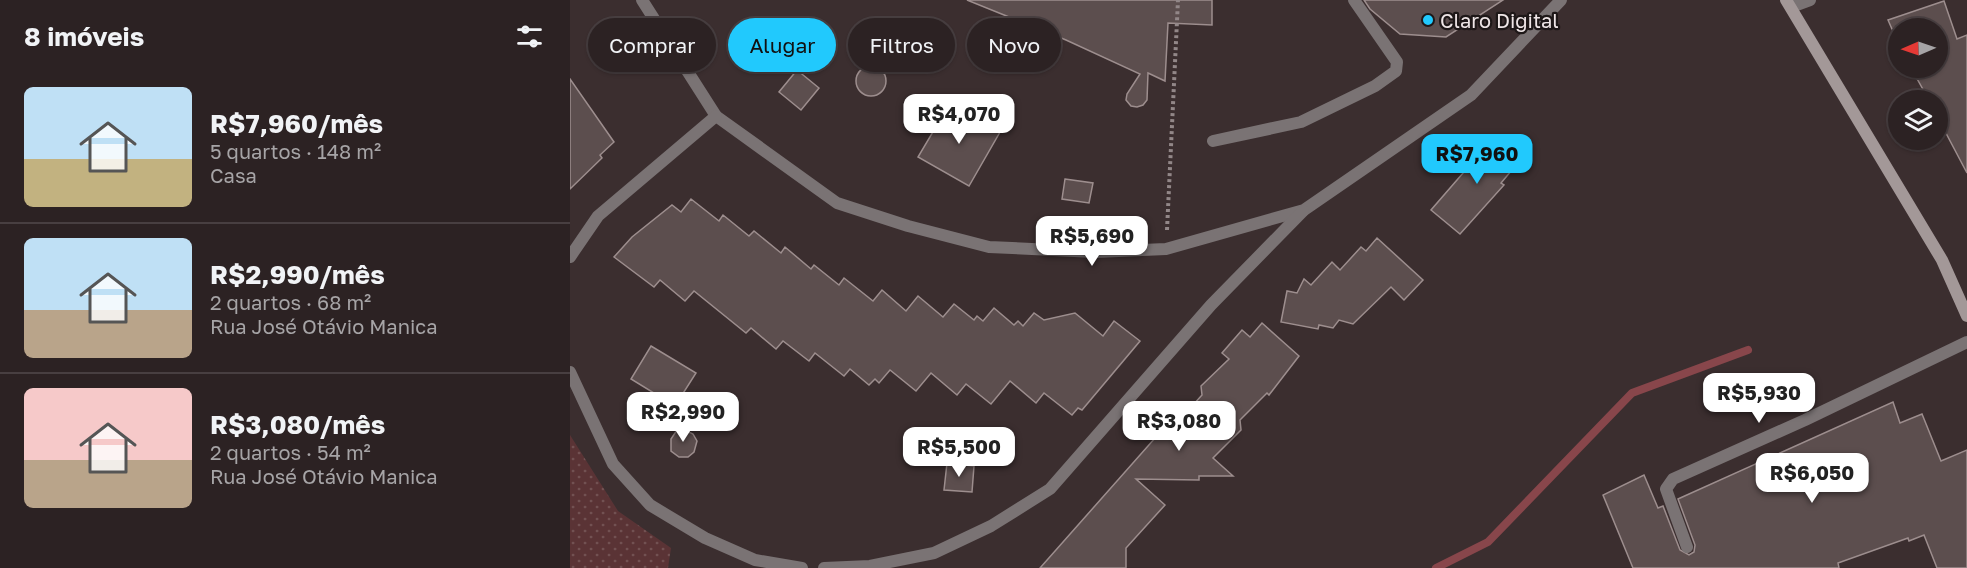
<!DOCTYPE html>
<html lang="pt">
<meta charset="utf-8">
<style>
body{margin:0;font-family:"Golos Text",sans-serif;background:#342a2b;color:#f1f3f6;height:100vh;display:flex;flex-direction:column;font-size:22px;white-space:nowrap}
*{box-sizing:border-box;margin:0}
p{font-size:20px;color:#a6a4a6}
.icon{flex:none;width:33px;height:33px;fill:none;stroke:currentColor;stroke-width:2;stroke-linecap:round;stroke-linejoin:round}
.map{position:relative;flex:1;overflow:hidden}
.side{display:flex;flex-direction:column;background:#2c2223;width:570px}
.side>*{flex:none}
.banner{position:absolute;left:18px;top:18px;width:570px;height:54px;display:flex;gap:12px}
.needle{width:39px;rotate:268deg}
.fabs{position:absolute;left:1318px;top:18px;display:grid;gap:12px}
.fabs a{display:grid;place-items:center;width:60px;height:60px;border-radius:50%;background:#2c2223;box-shadow:0 2px 4px #0004,0 0 0 2px #483f41;font-size:30px}
.price{position:absolute;translate:-50% -51px;padding:0 14px;border-radius:12px;background:#fff;color:#222;font-size:20px;line-height:39px;filter:drop-shadow(0 2px 3px #0008)}
.price::after{content:'';position:absolute;left:50%;top:36px;width:18px;height:14px;margin-left:-9px;background:inherit;clip-path:polygon(0 0,100% 0,50% 100%)}
.price.current{background:#21c9fd;color:#111}
ul{padding:0;list-style:none}
li{display:flex;align-items:center;gap:18px;height:150px;padding:0 24px}
li+li{border-top:2px solid #483f41}
li span{display:grid;place-items:center;flex:none;width:168px;height:120px;border-radius:9px;color:#555}
li>.icon{margin-inline-start:auto}
span .icon{width:72px;height:72px;fill:#fffc;stroke-width:1}
li b{font-size:26px}
h2{display:flex;justify-content:space-between;align-items:center;height:72px;padding:0 24px;font-size:26px}
.chip{padding:0 21px;border-radius:27px;background:#2c2223;box-shadow:0 2px 4px #0004,0 0 0 2px #483f41;font-size:21px;line-height:54px}
.chip.current{background:#21c9fd;color:#111}
main{display:flex;flex:1;min-height:0}
.map>svg:first-child{display:block}
.green{fill:url(#green-dots)}
.lines{fill:none;stroke-linecap:round;stroke-linejoin:round}
.stream{stroke:#88464b;stroke-width:8}
.building{fill:#5c4e4e;stroke:#9d8e8e;stroke-width:1.5}
.path{stroke:#928788;stroke-width:4;stroke-dasharray:3 3;stroke-linecap:butt}
.lane{stroke:#7a7374;stroke-width:12}
.street{stroke:#7a7374;stroke-width:12}
.secondary{stroke:#a39898;stroke-width:12}
.poi-dot{fill:#21c9fd;stroke:#1e1818;stroke-width:2}
.labels{text-anchor:middle;dominant-baseline:central;stroke-width:4.5;stroke-linejoin:round;paint-order:stroke}
.poi-label{font-size:20px;fill:#efe6e7;stroke:#1e1818;text-anchor:start}
</style>
<main>
<section class="side">
<h2>8 imóveis<svg class="icon" aria-label="filters" viewBox="0 0 24 24"><path d="M4 7h16M4 17h16"/><circle cx="9" cy="7" r="2"/><circle cx="15" cy="17" r="2"/></svg></h2>
<ul>
<li><span style="background:linear-gradient(#bfe0f5 60%,#c2b280 0)"><svg class="icon" aria-label="home" viewBox="0 0 24 24"><path d="M3 11l9-7 9 7M6 9v11h12V9"/></svg></span><div><b>R$7,960/mês</b><p>5 quartos · 148 m²</p><p>Casa</p></div></li>
<li><span style="background:linear-gradient(#bfe0f5 60%,#b9a48a 0)"><svg class="icon" aria-label="home" viewBox="0 0 24 24"><path d="M3 11l9-7 9 7M6 9v11h12V9"/></svg></span><div><b>R$2,990/mês</b><p>2 quartos · 68 m²</p><p>Rua José Otávio Manica</p></div></li>
<li><span style="background:linear-gradient(#f6c9c9 60%,#b9a48a 0)"><svg class="icon" aria-label="home" viewBox="0 0 24 24"><path d="M3 11l9-7 9 7M6 9v11h12V9"/></svg></span><div><b>R$3,080/mês</b><p>2 quartos · 54 m²</p><p>Rua José Otávio Manica</p></div></li>
</ul>
</section>
<div class="map">
<svg width="1397" height="568" viewBox="0 0 1397 568">
<defs>
<pattern id="green-dots" width="8" height="8" patternUnits="userSpaceOnUse" patternTransform="scale(1.5)"><rect width="8" height="8" fill="#5a3335"/><path d="M2 2h.1M6 6h.1" fill="none" stroke="#725152" stroke-width="1.8" stroke-linecap="round"/></pattern>
</defs>
<rect width="100%" height="100%" fill="#3b2e2f"/>
<path class="green" d="M0 435 48 511 101 548 98 568H0Z"/>
<g class="lines">
<path class="stream" d="M866 568 918 542 1062 393 1178 350"/>
</g>
<g class="building">
<path d="M397 0H642V25L598 23 595 81 578 73 577 100 573 105 567 107 561 106 556 100 557 94 570 74 496 40Z"/>
<path d="M794 0H933L876 37 830 34 800 9Z"/>
<path d="M1374 1 1387 39 1397 35V173L1368 118V100H1359L1341 68H1368V28H1329V45L1318 20Z"/>
<circle cx="301" cy="81" r="15"/>
<path d="M227 70 249 88 231 110 209 92Z"/>
<path d="M0 79 44 142 30 155 32 158 0 189Z"/>
<path d="M380 103 430 132 399 186 348 157Z"/>
<path d="M926 135 952 158 931 183 934 185 890 234 861 210Z"/>
<path d="M495 179 523 183 519 203 492 199Z"/>
<path d="M121 199 149 221 153 215 179 236 184 231 211 253 215 247 241 269 244 265 269 285 274 278 303 301 312 290 336 311 348 296 373 317 384 304 404 320 407 316 413 321 424 308 444 325 448 321 453 326 464 313 474 320 505 313 533 336 544 321 570 341 512 410 508 408 502 415 474 393 466 403 440 381 421 404 396 384 387 395 361 373 346 391 320 370 309 383 305 379 299 385 280 369 274 376 245 353 239 361 213 341 206 349 181 328 176 333 124 291 115 301 90 280 84 287 44 257 62 237 102 205 111 212Z"/>
<path d="M807 238 853 280 834 300 821 287 783 324 769 320 763 328 749 325 748 329 711 322 717 291 727 293 734 279 741 285 762 262 770 270 791 247 796 251Z"/>
<path d="M692 323 729 356 699 395 697 393 670 420 671 430 643 458 663 476H629V480L566 479 595 505 556 548V568H470L601 420 606 424 632 395 631 386 659 359 652 353 672 330 680 337Z"/>
<path d="M81 346 126 373 105 406 61 379Z"/>
<path d="M1323 402 1330 423 1352 414 1371 461 1397 450V568H1367L1354 535 1339 541 1338 538 1268 563 1269 568H1063L1033 495 1074 475 1088 508 1093 506 1110 550 1119 555 1124 552 1125 545 1108 499Z"/>
<path d="M109 427 123 434 127 441 124 452 118 457H109L101 451V439Z"/>
<path d="M377 463 404 466 402 492 374 490Z"/>
</g>
<g class="lines">
<path class="path" d="M597 230 608 0"/>
<path class="lane" d="M643 141 731 122 805 86 826 71 827 62 784 0"/>
<g class="street">
<path d="M72 0 146 116 267 203 338 226 419 247 525 252 596 249 734 210 901 95 991 0"/>
<path d="M1221 7 1240 0"/>
<path d="M0 257 28 216 146 116"/>
<path d="M0 372 43 464 80 505 135 538 185 560 232 568"/>
<path d="M1117 547 1096 489 1103 479 1235 420 1397 342"/>
<path d="M254 568 300 566 364 553 421 526 480 489 641 305 733 211"/>
</g>
<path class="secondary" d="M1216 0 1372 260 1397 316"/>
</g>
<circle class="poi-dot" cx="858" cy="20" r="6"/>
<g class="labels">
<g class="poi-label">
<text x="870" y="20">Claro Digital</text>
</g>
</g>
</svg>
<div class="fabs">
<a><svg class="needle" viewBox="-14 -14 28 28"><path d="M0-13l5 13h-10z" fill="#e53935"/><path d="M0 13l5-13h-10z" fill="#a6a4a6"/></svg></a>
<a><svg class="icon" aria-label="layers" viewBox="0 0 24 24"><path d="M12 4l9 5-9 5-9-5zM3 14l9 5 9-5"/></svg></a>
</div>
<b class="price" style="left:389px;top:145px">R$4,070</b>
<b class="price current" style="left:907px;top:185px">R$7,960</b>
<b class="price" style="left:522px;top:267px">R$5,690</b>
<b class="price" style="left:1189px;top:424px">R$5,930</b>
<b class="price" style="left:113px;top:443px">R$2,990</b>
<b class="price" style="left:609px;top:452px">R$3,080</b>
<b class="price" style="left:389px;top:478px">R$5,500</b>
<b class="price" style="left:1242px;top:504px">R$6,050</b>
<div class="banner">
<a class="chip">Comprar</a>
<a class="chip current">Alugar</a>
<a class="chip">Filtros</a>
<a class="chip">Novo</a>
</div>
</div>
</main>
